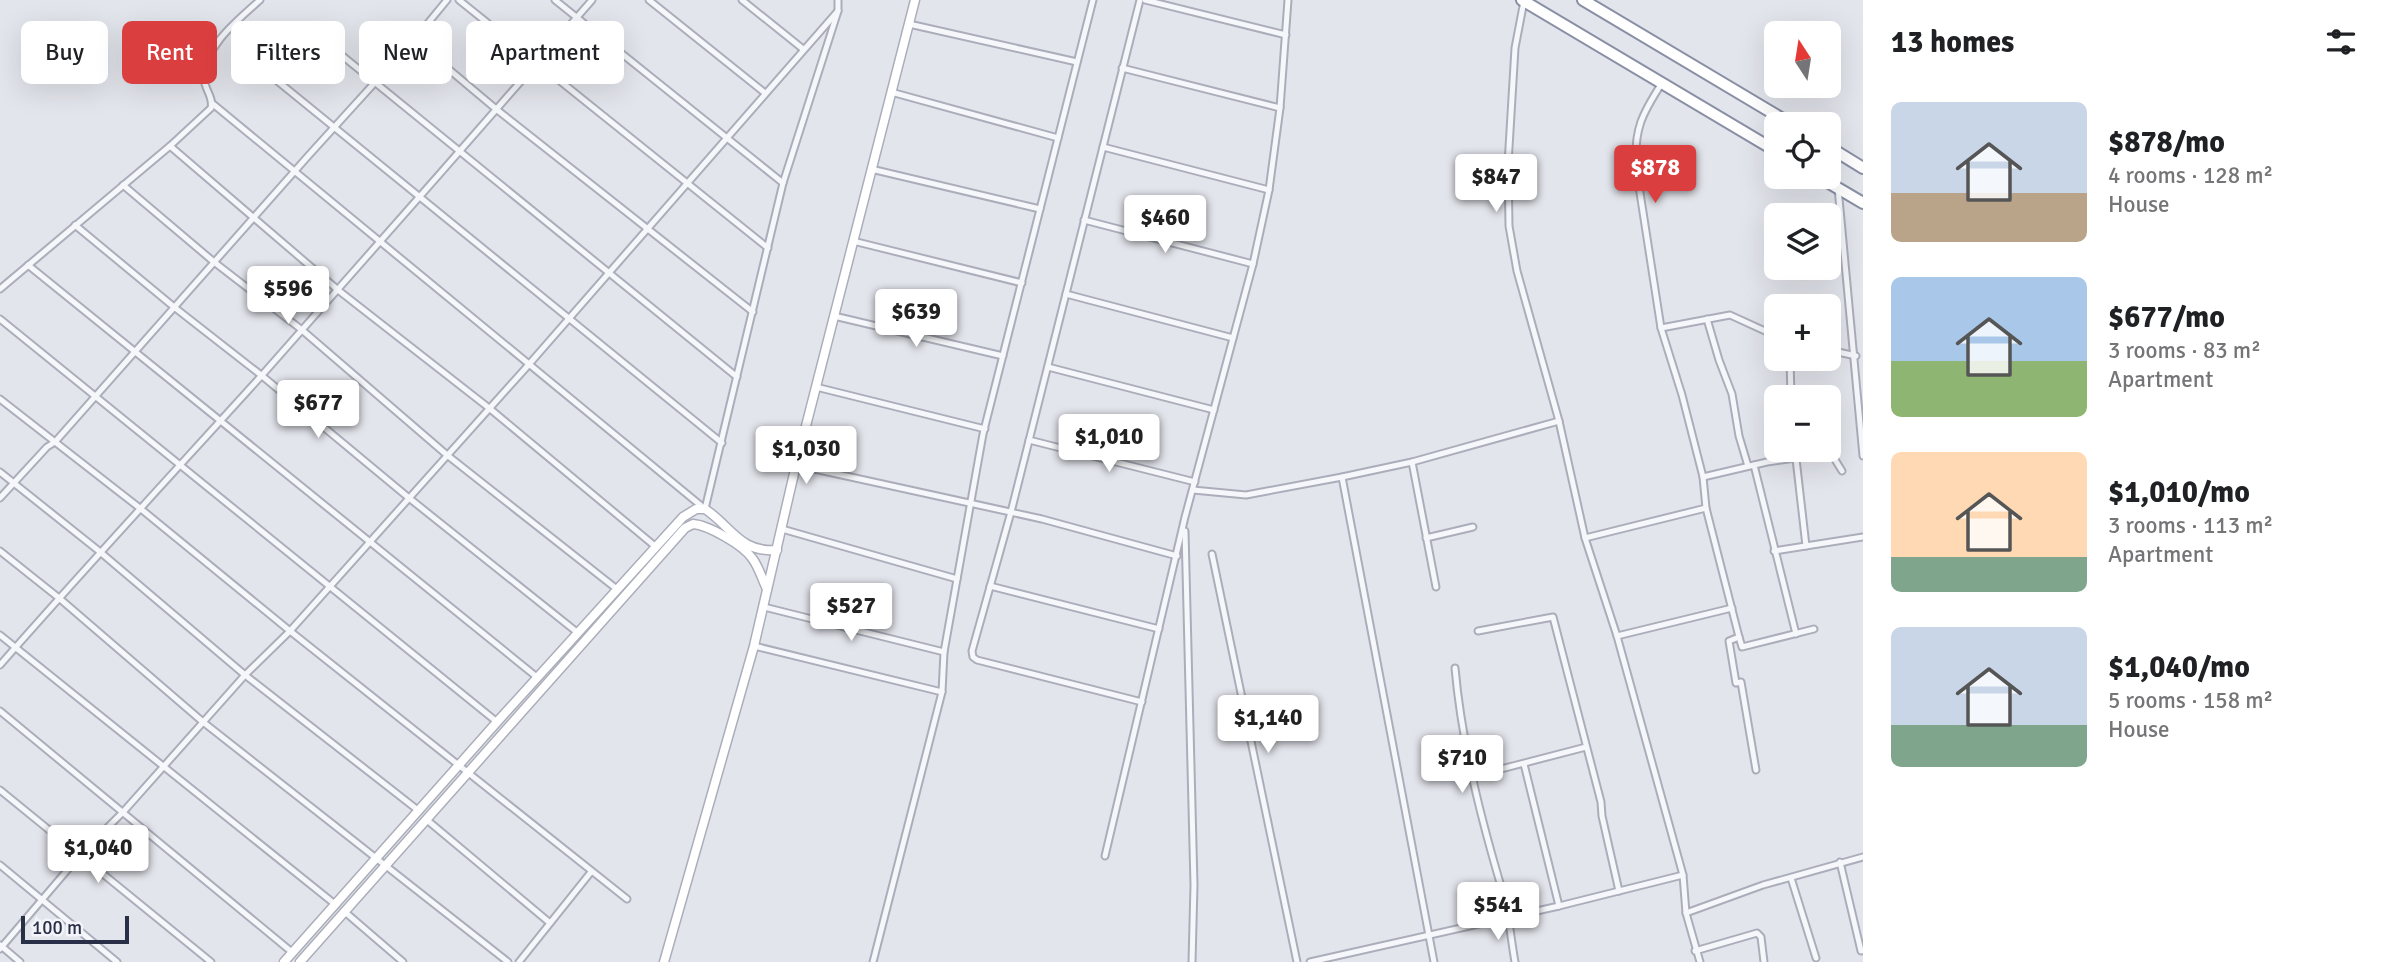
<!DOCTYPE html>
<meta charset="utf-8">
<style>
body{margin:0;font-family:Signika,sans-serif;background:#f2f2f2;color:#202124;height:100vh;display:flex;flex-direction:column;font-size:26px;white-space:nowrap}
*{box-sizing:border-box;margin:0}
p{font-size:23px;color:#757577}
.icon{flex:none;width:38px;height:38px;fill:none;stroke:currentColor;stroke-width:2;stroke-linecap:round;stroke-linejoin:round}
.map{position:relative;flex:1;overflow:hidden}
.panel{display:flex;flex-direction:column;background:#fff;width:525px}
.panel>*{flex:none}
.top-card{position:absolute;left:21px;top:21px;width:665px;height:63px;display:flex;gap:14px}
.needle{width:46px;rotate:348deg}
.fabs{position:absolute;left:1764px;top:21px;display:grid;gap:14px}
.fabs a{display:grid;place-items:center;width:77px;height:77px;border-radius:10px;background:#fff;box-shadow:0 7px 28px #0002;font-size:35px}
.scale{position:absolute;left:21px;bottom:18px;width:108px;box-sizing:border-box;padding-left:7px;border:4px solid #292f46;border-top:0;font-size:19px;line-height:24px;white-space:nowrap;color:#292f46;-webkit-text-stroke:5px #f3f4f9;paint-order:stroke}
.price{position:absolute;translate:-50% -60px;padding:0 16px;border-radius:7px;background:#fff;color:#222;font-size:23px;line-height:46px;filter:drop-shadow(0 2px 4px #0008)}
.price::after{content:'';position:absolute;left:50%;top:42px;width:21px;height:16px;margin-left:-10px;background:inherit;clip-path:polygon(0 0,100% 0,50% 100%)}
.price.selected{background:#da3e3f;color:#fff}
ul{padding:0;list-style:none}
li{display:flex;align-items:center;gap:21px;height:175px;padding:0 28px}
li span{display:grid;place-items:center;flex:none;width:196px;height:140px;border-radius:10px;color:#555}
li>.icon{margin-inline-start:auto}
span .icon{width:84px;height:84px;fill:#fffc;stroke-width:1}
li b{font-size:30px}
h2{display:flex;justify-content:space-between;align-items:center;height:84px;padding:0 28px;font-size:30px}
.chip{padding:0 24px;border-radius:10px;background:#fff;box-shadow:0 7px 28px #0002;font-size:24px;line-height:63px}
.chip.selected{background:#da3e3f;color:#fff}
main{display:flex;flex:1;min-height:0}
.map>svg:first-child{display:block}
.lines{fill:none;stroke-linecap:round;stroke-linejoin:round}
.street-casing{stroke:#abaeba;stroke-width:9}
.secondary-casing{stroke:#abaeba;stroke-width:11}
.highway-casing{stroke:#898fa4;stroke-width:14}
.street{stroke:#f6f7fa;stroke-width:5}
.secondary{stroke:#fff;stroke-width:8}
.highway{stroke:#fff;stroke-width:10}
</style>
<main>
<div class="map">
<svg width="1863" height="962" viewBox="0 0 1863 962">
<rect width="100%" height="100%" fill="#e3e5ec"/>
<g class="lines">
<defs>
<g id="street">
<path d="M459 0 768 248"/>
<path d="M555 0 783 183"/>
<path d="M649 0 765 93"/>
<path d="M742 0 803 49"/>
<path d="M1140 0 1011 512 972 651 973 657 977 660 1142 702"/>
<path d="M1145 0 1286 35"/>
<path d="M1524 1 1515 48 1508 164 1509 226 1517 271 1559 421 1585 538 1617 636 1683 875 1686 913 1700 962"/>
<path d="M909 24 1077 62"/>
<path d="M318 36 737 377"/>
<path d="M414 40 496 109 753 312"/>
<path d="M1122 68 1280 108"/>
<path d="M270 75 722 443"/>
<path d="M1662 83C1642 114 1634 129 1636 167L1661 328 1682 395 1703 477 1706 508 1739 637 1742 647 1814 629"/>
<path d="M891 92 1058 138"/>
<path d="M213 104 705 509 783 183 838 11V0"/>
<path d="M170 146 338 290 489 408 656 547"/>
<path d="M1103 147 1269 190"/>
<path d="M871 169 1040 209"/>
<path d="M123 185 214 262 302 330 447 455 618 590"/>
<path d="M1838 188 1863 456"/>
<path d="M1084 220 1253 264"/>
<path d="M75 225 174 307 261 375 409 498 578 633"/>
<path d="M853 241 1022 283"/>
<path d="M28 265 538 678"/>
<path d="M0 289 170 146 211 108C214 97 204 89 204 78 205 45 238 20 260 0"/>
<path d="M1066 294 1233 338"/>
<path d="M834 316 1003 356"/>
<path d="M0 319 497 722"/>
<path d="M1707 319 1719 360 1732 394 1739 436 1748 466"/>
<path d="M1661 328 1730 315 1776 336"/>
<path d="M1829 350 1856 356"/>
<path d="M1790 359 1791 397"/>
<path d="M1048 367 1214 410"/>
<path d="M816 387 985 429"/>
<path d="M0 399 141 509 290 631 627 899"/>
<path d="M1029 440 1195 482"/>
<path d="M1795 450 1806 546"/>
<path d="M1412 462 1436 587"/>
<path d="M796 465 1042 519 1177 556"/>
<path d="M1754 465 1796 634"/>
<path d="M0 472 99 551 245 675 419 811"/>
<path d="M1342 477 1434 962"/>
<path d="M1703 477 1767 462 1831 453 1842 471"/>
<path d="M1193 490 1246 495 1342 477 1412 462 1559 421"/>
<path d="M0 498 47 447 55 442 309 155 419 34 447 0"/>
<path d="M782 529 957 579"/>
<path d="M1185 531 1194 885 1192 962"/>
<path d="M1426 538 1473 527"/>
<path d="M1585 538 1706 508"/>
<path d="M0 551 59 598 203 722 508 962"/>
<path d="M1774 551 1863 537"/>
<path d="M1212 554 1297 962"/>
<path d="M990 586 1159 629"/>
<path d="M764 607 944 652"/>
<path d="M1478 631 1553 617 1601 802 1602 816 1619 891"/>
<path d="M0 635 336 905"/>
<path d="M1617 636 1732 608"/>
<path d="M1739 637 1729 641 1736 683 1741 682 1756 770"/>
<path d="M754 646 942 692"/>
<path d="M0 665C86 567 175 471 263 374 373 250 483 125 592 0"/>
<path d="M1455 668C1462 745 1481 819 1503 893 1509 915 1511 940 1515 962"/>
<path d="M0 711 293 953"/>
<path d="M1524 764 1559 906"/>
<path d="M1501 769 1586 747"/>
<path d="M0 790 211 962"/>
<path d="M427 820 550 923"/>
<path d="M1105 856 1185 517 1253 264 1269 190 1280 108 1288 0"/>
<path d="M1840 862 1861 951"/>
<path d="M0 865 117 962"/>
<path d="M1791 878 1816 958"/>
<path d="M345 912 403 962"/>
<path d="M1686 913 1763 885 1863 857"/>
<path d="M0 945 20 962"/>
<path d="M0 949 81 854 124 811 245 675 290 631 524 370 838 11"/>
<path d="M1695 951 1757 933 1761 937 1764 962"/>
<path d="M519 962 591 872"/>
<path d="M873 962 942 692 944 652 983 434 1093 0"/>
<path d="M1310 962 1559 906 1683 875"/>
</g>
<g id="secondary">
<path d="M284 962 497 722 683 517 696 509H705C732 527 740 553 777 550"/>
<path d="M300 962 685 528 693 524C708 525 743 545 752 558 759 567 762 579 767 589"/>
<path d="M664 962 754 646 796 465 915 0"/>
</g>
<g id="highway">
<path d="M1522 0 1776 151"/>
<path d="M1583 0 1791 124"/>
<path d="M1829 147 1863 168"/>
<path d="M1819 177 1863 203"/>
</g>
</defs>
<use href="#street" class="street-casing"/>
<use href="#secondary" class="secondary-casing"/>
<use href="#highway" class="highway-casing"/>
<use href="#street" class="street"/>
<use href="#secondary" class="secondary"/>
<use href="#highway" class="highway"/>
</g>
</svg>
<div class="fabs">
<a><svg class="needle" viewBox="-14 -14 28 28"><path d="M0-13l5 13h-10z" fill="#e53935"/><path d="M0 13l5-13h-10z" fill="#757577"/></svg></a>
<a><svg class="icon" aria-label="locate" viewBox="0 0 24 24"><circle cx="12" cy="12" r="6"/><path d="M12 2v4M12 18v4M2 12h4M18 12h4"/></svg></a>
<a><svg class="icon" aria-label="layers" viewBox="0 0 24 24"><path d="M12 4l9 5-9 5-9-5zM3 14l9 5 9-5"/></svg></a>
<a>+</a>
<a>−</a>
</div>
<div class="scale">100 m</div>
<b class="price selected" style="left:1655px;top:205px">$878</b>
<b class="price" style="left:1496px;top:214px">$847</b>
<b class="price" style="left:1165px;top:255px">$460</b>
<b class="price" style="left:288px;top:326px">$596</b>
<b class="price" style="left:916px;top:349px">$639</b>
<b class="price" style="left:318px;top:440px">$677</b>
<b class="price" style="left:1109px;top:474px">$1,010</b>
<b class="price" style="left:806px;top:486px">$1,030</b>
<b class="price" style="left:851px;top:643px">$527</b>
<b class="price" style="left:1268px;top:755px">$1,140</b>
<b class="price" style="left:1462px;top:795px">$710</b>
<b class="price" style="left:98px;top:885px">$1,040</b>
<b class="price" style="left:1498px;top:942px">$541</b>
<div class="top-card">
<a class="chip">Buy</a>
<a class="chip selected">Rent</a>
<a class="chip">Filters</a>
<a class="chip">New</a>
<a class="chip">Apartment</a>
</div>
</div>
<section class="panel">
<h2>13 homes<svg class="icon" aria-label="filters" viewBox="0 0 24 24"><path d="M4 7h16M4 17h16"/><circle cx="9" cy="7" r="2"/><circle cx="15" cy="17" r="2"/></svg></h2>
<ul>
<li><span style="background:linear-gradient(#c9d6e8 65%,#b9a48a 0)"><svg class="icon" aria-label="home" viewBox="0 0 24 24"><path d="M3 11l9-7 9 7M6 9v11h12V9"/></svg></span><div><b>$878/mo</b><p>4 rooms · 128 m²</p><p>House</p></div></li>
<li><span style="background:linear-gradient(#a9c7e8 60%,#8fb573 0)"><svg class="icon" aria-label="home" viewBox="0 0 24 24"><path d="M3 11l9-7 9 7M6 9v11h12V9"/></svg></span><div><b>$677/mo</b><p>3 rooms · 83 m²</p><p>Apartment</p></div></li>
<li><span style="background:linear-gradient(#ffd9b3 75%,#7fa58c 0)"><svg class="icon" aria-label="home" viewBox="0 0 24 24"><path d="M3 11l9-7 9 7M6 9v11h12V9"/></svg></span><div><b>$1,010/mo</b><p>3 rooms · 113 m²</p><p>Apartment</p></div></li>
<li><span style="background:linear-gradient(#c9d6e8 70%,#7fa58c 0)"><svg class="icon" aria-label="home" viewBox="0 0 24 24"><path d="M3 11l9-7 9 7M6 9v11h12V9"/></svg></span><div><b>$1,040/mo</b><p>5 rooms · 158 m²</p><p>House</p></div></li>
</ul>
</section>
</main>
